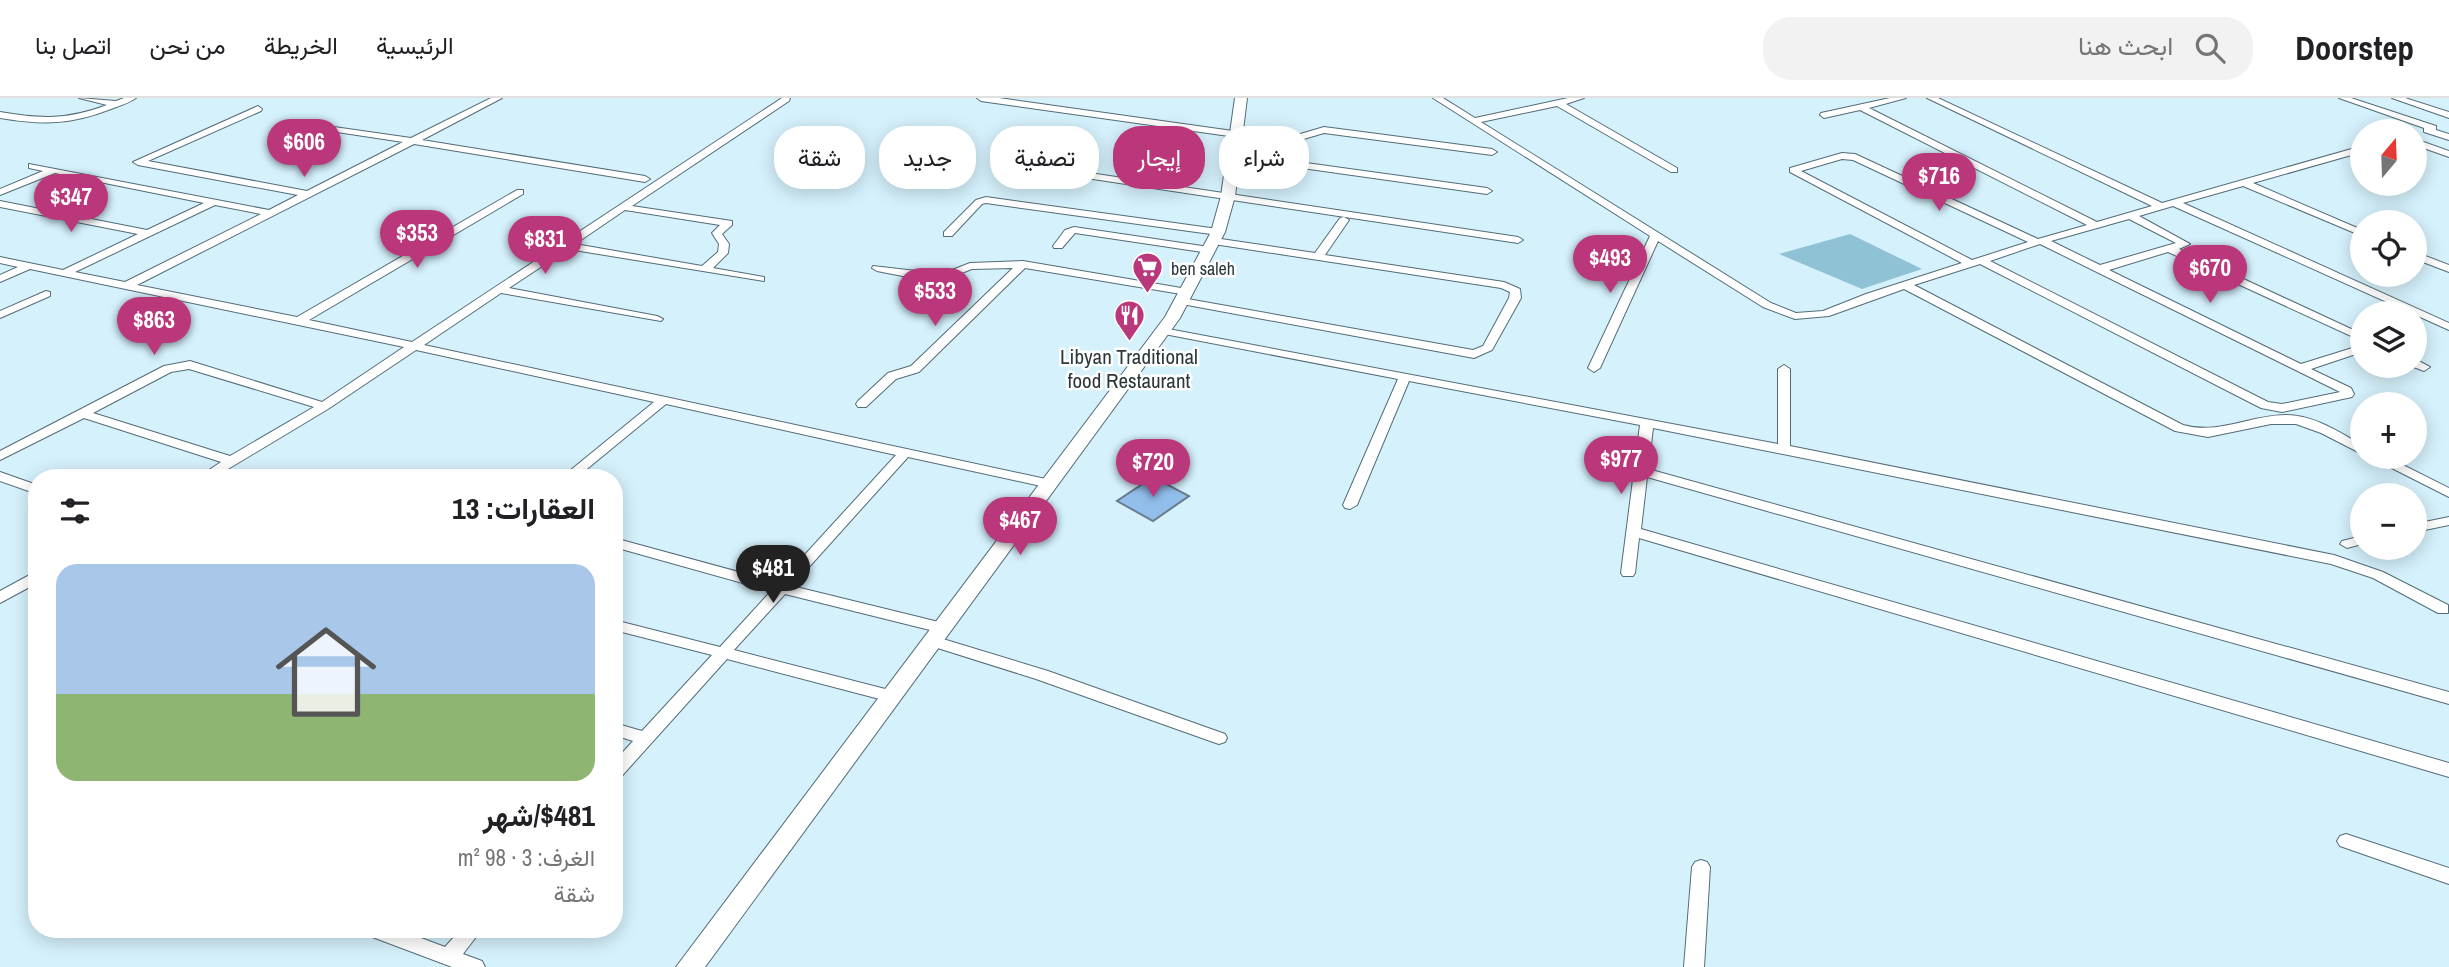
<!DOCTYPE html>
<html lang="ar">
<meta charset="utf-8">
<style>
body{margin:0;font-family:"Archivo Narrow",Vazirmatn,sans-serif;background:#f2f2f2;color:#202124;direction:rtl;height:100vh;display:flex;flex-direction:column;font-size:26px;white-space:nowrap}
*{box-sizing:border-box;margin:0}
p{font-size:23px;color:#757577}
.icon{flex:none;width:38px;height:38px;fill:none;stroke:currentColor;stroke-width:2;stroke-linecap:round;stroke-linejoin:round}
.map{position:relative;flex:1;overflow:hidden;direction:ltr}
.drawer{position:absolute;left:28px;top:371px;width:595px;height:469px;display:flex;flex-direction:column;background:#fff;border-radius:28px;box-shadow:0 4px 18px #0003;direction:rtl}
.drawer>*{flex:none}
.guide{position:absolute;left:644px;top:28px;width:665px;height:63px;direction:rtl;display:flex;gap:14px}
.needle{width:46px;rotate:19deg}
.fabs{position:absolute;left:2350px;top:21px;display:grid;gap:14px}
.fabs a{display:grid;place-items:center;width:77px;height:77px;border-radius:50%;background:#fff;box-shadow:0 4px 18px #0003;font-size:35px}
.price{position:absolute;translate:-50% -60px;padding:0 16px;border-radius:24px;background:#bb377b;color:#fff;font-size:23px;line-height:46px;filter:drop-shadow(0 2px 4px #0008)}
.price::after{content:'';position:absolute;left:50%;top:42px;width:21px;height:16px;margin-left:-10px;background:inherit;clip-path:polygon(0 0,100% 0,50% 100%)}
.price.current{background:#222;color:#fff}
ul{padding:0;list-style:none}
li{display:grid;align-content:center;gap:14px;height:371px;padding:0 28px}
li span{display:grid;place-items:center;height:217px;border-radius:21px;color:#555}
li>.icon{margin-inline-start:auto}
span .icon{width:126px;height:126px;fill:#fffc;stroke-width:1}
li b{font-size:30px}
h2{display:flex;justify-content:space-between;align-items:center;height:84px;padding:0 28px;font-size:30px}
.pill{padding:0 24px;border-radius:28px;background:#fff;box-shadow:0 4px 18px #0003;font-size:24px;line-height:63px}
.pill.current{background:#bb377b;color:#fff}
header{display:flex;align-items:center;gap:42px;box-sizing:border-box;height:98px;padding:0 35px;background:#fff;border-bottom:2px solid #e0e0e0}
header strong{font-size:33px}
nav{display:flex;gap:38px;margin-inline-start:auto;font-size:24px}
.search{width:490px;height:63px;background:#f2f2f2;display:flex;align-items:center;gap:18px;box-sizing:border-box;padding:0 24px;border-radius:28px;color:#757577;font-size:26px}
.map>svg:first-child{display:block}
.green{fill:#8fc2d5}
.building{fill:#92beec;stroke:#6a7b8c;stroke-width:2}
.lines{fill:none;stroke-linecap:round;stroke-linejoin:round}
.minor-casing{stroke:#536c76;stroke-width:2}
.secondary-casing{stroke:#536c76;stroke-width:2}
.minor{fill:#fff;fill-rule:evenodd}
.secondary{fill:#fff;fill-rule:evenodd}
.labels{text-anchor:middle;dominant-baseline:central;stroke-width:5;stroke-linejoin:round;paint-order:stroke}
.far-poi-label{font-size:18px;fill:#2c373b;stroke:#fff;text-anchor:start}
.poi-label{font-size:21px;fill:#2c373b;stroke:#fff}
</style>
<header>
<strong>Doorstep</strong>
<div class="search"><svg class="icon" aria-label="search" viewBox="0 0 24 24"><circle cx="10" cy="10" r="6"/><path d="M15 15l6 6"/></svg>ابحث هنا</div>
<nav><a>الرئيسية</a><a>الخريطة</a><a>من نحن</a><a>اتصل بنا</a></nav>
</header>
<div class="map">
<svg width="2449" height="869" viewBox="0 0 2449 869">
<rect width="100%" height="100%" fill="#d5f1fc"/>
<path class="green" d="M1850 136 1922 171 1862 191 1779 156Z"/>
<path class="building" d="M1153 379 1189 398 1153 423 1117 403Z"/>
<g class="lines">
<defs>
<g id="minor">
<path d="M79 0 116 3 124 0H136C129 5 119 8 111 11 70 27 42 27 0 20V14C41 21 67 22 107 7Z"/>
<path d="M491 0H502L422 42 645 78 650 81 645 84 414 46 137 187 297 219 517 92H523V96L309 222 412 244 782 0H790L789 3 632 108 732 123V127L722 136 729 146 728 155 713 170 764 179V183L568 151 509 190 657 218 663 221 661 223 501 195 424 247 1055 383 1057 386 1055 389 1050 390 908 359 792 488 947 526 950 530 947 534 942 535 785 496 734 552 897 594 899 598 897 602 891 604 727 561 620 680 614 681V664L633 643 614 637V625L642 633 712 557 614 532V522L720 549 771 493 614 449V440L779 485 896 357 666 306 576 380H561L654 304 416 252 328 311 213 380H197L221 364 84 320 0 362V353L164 268 190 263 322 304 404 249 30 171 0 184V177L18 169 0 165V159L63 172 138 136 0 109V103L147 132 204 105 55 75 0 97V91L43 73 29 70V66L269 112 298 97 138 67 133 64 258 8 262 11 261 13 148 63 307 93 403 44 337 34 334 33V29L411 40ZM215 107 261 116 125 184 75 174ZM625 112 720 127 712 135 719 146 718 154 702 168 575 146ZM189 271 314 309 230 358 93 315 171 274Z"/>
<path d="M977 0H999L1233 33 1237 29 1297 37 1324 29 1492 51 1497 54 1492 57 1324 35 1297 43 1240 35 1236 39 981 3Z"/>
<path d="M1433 0H1443L1475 20 1568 0H1584L1566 6 1677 70V74H1671L1557 8 1481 24 1771 205 1796 215 1823 213 1866 196 1962 165 1790 74V70L1842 55 1855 56 2038 141 2087 127 1860 12 1824 20 1820 17 1821 15 1890 0H1906L1869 10 2097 124 2152 108 1927 0H1938L2162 105 2362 48V54L2253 85 2362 132V138L2243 88 2183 105 2449 225V232L2173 108 2139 118 2190 146 2179 151 2362 236V243L2168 154 2109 172 2301 266 2362 247V254L2311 271 2351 290 2354 296 2352 299 2282 314 2261 310 1980 166 1914 187 2183 327C2220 337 2250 317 2286 317 2314 317 2339 334 2362 347V356L2321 335 2296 326H2271L2208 339 2175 333 1904 191 1829 218 1795 221 1763 209 1658 143 1600 270 1594 274 1588 270 1650 138ZM1842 61 1853 62 2028 144 1972 162 1801 73ZM2129 121 2176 145 2100 167 2051 143ZM2040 146 2340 294 2282 306 2268 304 1990 163Z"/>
<path d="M2339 0H2351L2436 28V32L2449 36V42L2424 34V30Z"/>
<path d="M2392 0H2405L2449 14V20Z"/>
<path d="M2415 41 2449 53V59L2415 47Z"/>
<path d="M1234 55 1487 90 1492 93 1487 96 1231 60 1229 58Z"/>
<path d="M1036 67 1518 139 1523 142 1518 145 1033 72V68Z"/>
<path d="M986 99 1218 131 1223 134 1218 137 986 105 982 106 952 138H944V134L976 102Z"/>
<path d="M1344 119 1349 122 1325 157 1504 184 1520 191 1521 200 1492 252 1474 260 1182 206 1176 203 1182 200 1473 252 1483 248 1509 200 1510 194 1501 190 1214 146 1209 143 1214 140 1315 155 1340 120Z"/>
<path d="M1074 129 1209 149 1214 152 1209 155 1075 135 1062 150H1054L1053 148 1065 132Z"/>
<path d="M2415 154 2449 167V174L2415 161Z"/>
<path d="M1023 163 1187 191 1192 194 1187 197 1025 170 919 274 896 281 866 309H858L856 306 858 303 888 275 911 268 1013 170 972 171 943 182 913 180 877 173 872 170 873 168 942 176 970 165Z"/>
<path d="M46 193 50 194V198L0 220V213Z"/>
<path d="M1163 230 1778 346V271L1784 267 1790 271V348L2334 457 2383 474 2448 507V515H2438L2373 480 2331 466 1653 330 1648 371 2449 594V606L1647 379 1641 431 2449 665V679L1639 440 1635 475 1633 478H1623L1621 475 1640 327 1409 283 1357 407 1350 411 1345 410 1343 407 1398 281 1159 235V231Z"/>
<path d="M2415 261 2430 269 2424 273 2411 268H2415Z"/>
<path d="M2370 359H2387L2449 390V399Z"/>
<path d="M0 374 37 387V396L0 383Z"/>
<path d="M2449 419V427L2415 434V426Z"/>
<path d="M2362 438V446L2347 450 2340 446 2342 443Z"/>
<path d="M37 473V485L0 505V493Z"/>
<path d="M933 538 1048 573 1225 636 1227 640 1225 644 1219 646 1213 644 1036 581 928 547 925 543 928 539Z"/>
<path d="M2346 736 2449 770V786L2340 748 2337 743 2340 738Z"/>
<path d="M1701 762 1707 764 1710 769 1704 869H1684L1692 769 1695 764Z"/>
<path d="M365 831H397L445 849 461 831H482L463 856 482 863 485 869H452L367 837Z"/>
</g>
<path id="secondary" d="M1235 0H1247L1235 98 1225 134 1180 220 705 869H676L1165 219 1211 134 1221 98Z"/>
</defs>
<use href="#minor" class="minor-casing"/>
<use href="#secondary" class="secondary-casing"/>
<use href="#minor" class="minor"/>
<use href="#secondary" class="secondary"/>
</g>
<defs>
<symbol id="supermarket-pin" viewBox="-11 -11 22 30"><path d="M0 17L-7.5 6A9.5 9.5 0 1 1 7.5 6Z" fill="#bb377b" stroke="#fff"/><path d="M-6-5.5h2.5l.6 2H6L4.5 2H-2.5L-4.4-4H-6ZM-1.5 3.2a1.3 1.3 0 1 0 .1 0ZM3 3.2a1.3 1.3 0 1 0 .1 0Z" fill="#fff"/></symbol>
<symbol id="restaurant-pin" viewBox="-11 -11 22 30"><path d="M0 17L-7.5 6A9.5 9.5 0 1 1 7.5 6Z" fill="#bb377b" stroke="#fff"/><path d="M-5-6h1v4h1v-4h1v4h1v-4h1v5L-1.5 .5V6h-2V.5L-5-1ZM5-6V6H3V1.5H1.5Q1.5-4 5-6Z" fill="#fff"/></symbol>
</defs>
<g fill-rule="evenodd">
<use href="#supermarket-pin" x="1130" y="152" width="35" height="47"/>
<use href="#restaurant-pin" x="1112" y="200" width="35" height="47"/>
</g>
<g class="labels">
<g class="far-poi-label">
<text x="1171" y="170">ben saleh</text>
</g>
<g class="poi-label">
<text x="1129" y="258">Libyan Traditional<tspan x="1129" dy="24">food Restaurant</tspan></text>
</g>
</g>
</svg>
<div class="fabs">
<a><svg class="needle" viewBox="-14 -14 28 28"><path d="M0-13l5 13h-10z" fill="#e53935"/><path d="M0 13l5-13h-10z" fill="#757577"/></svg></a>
<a><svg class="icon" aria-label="locate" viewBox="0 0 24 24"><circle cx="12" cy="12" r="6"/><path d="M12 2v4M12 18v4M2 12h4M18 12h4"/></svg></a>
<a><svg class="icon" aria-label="layers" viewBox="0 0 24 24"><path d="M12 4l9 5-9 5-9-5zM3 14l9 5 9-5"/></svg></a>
<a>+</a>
<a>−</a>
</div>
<b class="price" style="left:304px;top:81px">$606</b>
<b class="price" style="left:1939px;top:115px">$716</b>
<b class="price" style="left:71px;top:136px">$347</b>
<b class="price" style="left:417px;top:172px">$353</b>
<b class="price" style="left:545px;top:178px">$831</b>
<b class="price" style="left:1610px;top:197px">$493</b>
<b class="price" style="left:2210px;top:207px">$670</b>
<b class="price" style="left:935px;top:230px">$533</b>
<b class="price" style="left:154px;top:259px">$863</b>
<b class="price" style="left:1621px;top:398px">$977</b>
<b class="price" style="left:1153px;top:401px">$720</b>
<b class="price" style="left:1020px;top:459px">$467</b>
<b class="price current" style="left:773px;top:507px">$481</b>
<div class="guide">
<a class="pill">شراء</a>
<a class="pill current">إيجار</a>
<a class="pill">تصفية</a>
<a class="pill">جديد</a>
<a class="pill">شقة</a>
</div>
<section class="drawer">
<h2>العقارات: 13<svg class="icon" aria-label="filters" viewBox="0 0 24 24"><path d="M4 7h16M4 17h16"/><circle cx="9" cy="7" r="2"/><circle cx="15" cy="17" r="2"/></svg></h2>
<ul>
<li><span style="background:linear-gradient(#a9c7e8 60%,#8fb573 0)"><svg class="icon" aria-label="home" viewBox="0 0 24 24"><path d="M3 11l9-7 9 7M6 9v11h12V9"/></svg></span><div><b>$481/شهر</b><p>الغرف: 3 · 98 m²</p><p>شقة</p></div></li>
</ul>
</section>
</div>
